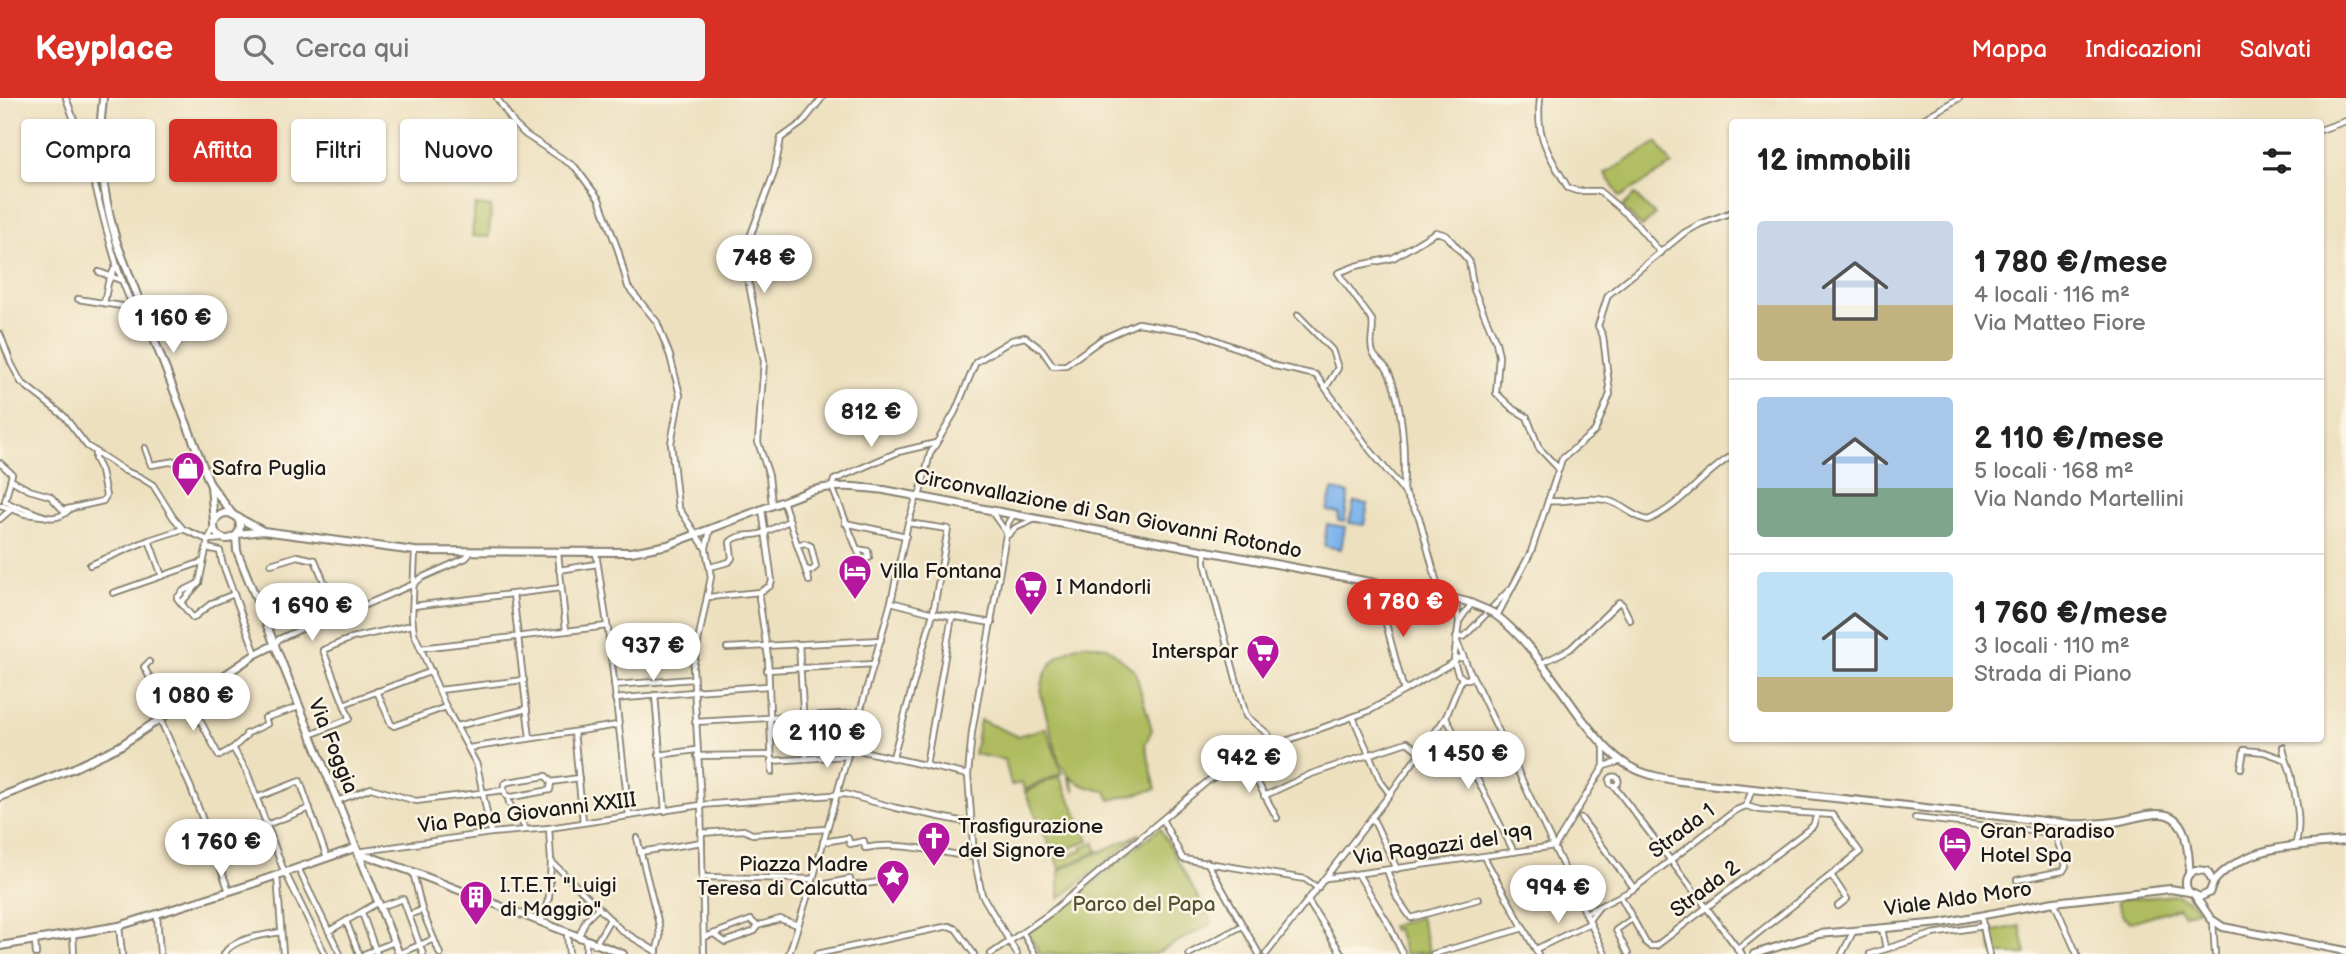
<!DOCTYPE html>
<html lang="it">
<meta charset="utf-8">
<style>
body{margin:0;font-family:"Balsamiq Sans",sans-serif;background:#f2f2f2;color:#222;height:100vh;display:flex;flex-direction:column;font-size:26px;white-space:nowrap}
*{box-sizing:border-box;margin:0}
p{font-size:23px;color:#767676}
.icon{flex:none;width:38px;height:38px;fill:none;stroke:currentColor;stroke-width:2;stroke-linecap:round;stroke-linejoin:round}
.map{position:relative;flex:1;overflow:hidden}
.drawer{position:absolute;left:1729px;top:21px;width:595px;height:623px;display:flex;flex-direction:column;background:#fff;border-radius:7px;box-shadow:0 2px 5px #0004}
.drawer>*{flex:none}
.hud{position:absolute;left:21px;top:21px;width:665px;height:63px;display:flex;gap:14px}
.price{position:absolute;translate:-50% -60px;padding:0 16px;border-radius:24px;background:#fff;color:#222;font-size:23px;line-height:46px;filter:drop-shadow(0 2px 4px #0008)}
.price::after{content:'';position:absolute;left:50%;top:42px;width:21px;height:16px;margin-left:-10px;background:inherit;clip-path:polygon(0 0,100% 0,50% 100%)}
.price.active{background:#d93025;color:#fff}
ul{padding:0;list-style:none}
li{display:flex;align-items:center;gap:21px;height:175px;padding:0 28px}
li+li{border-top:2px solid #e0e0e0}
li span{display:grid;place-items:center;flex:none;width:196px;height:140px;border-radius:7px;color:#555}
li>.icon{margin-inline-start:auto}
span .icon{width:84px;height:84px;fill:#fffc;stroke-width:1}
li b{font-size:30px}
h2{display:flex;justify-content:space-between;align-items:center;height:84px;padding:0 28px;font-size:30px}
.tag{padding:0 24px;border-radius:7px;background:#fff;box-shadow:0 2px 5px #0004;font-size:24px;line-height:63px}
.tag.active{background:#d93025;color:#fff}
header{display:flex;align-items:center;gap:42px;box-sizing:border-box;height:98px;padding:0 35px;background:#d93025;color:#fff}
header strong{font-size:33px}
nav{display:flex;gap:38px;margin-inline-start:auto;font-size:24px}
.search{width:490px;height:63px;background:#f2f2f2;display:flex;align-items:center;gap:18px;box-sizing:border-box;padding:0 24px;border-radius:7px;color:#767676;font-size:26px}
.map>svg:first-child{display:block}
.green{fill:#aebc5e;stroke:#656c3d;stroke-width:2}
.water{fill:#7cb4ec;stroke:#4c6884;stroke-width:2}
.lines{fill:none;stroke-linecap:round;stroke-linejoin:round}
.street-casing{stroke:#847e6e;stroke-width:8}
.secondary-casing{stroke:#847e6e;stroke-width:10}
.street{stroke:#fff;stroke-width:4.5}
.secondary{stroke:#fff;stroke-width:6}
.secondary-bridge-casing{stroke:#847e6e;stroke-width:10;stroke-linecap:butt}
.secondary-bridge{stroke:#fff;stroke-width:6}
.labels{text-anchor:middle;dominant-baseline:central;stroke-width:5;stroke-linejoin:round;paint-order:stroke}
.poi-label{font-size:21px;fill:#1c1c1c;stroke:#fcf5e5;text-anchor:start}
.street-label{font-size:21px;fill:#1c1c1c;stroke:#fcf5e5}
.park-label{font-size:21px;fill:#4f5433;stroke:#fcf5e5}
</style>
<header>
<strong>Keyplace</strong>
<div class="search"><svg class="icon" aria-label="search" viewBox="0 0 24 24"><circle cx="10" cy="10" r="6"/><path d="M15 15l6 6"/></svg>Cerca qui</div>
<nav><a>Mappa</a><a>Indicazioni</a><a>Salvati</a></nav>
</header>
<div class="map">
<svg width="2346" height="856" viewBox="0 0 2346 856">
<rect width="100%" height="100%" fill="#fcf5e5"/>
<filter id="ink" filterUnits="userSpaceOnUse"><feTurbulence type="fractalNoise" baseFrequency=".0143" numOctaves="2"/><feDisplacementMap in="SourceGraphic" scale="14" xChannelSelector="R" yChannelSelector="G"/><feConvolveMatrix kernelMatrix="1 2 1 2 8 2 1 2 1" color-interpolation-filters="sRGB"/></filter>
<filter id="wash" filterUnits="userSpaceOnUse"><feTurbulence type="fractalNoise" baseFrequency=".00686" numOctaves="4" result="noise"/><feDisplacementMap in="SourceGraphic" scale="28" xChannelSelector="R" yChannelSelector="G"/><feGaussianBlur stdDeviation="1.57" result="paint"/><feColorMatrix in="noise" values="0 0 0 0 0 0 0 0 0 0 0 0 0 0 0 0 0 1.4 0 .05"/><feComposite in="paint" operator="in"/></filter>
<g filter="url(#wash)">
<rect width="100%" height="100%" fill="#ede0bf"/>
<g class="green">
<path d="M1657 44 1672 67 1620 99 1605 76Z"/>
<path d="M1635 97 1655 117 1642 129 1622 109Z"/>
<path d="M475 107 491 109 489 139 472 138Z"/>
<path d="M1083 546 1107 549 1135 573 1152 632 1145 646 1156 691 1110 702 1106 693C1091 691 1081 688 1070 679L1075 694 1068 679 1069 678 1059 663 1041 598C1041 570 1057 554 1083 546Z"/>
<path d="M980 622 1017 638 1046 630 1062 675 1024 692 1022 685 1011 687 1005 662 974 656Z"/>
<path d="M1059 678 1089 742 1061 754 1064 760 1083 752 1082 749 1094 744 1098 753 1060 770 1025 694Z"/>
<path d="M1160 730 1212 825 1155 856H1040L1028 835 1059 813Z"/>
<path d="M1140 736 1059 801V772Z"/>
<path d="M2176 797 2188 802 2199 811 2184 816 2178 810 2131 824 2124 820 2116 805 2118 802Z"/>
<path d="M1420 819 1430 854 1405 856 1397 831 1393 832 1391 828Z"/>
<path d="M2020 828 2026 856H1993L1989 834Z"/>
</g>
<g class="water">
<path d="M1332 392 1349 395 1344 424 1338 423 1339 415 1327 413Z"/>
<path d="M1354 404 1368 406 1364 427 1349 425Z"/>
<path d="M1327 426 1345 429 1341 451 1324 448Z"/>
</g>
</g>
<g filter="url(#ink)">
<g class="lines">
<defs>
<g id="street">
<path d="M66 0C75 24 84 48 91 73 107 129 117 192 152 241"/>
<path d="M497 0 515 27 526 37 575 69 599 101 618 152 628 189 657 224 670 258 680 297 671 345 678 409 706 451 711 479 693 569 701 707 704 856"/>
<path d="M1540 0C1535 40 1549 56 1568 90L1577 93H1599L1630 119 1661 155"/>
<path d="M1918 24 1959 0"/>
<path d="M2320 32 2346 23"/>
<path d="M99 174 123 183"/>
<path d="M78 201 134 210"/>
<path d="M104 205 108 185 116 167"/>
<path d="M1298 217 1332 252 1338 270 1326 289"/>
<path d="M0 236 11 265 21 284 64 318 87 348 125 373 140 379 153 387 173 419 183 431 208 442 222 441"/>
<path d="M145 350 151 367 200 359"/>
<path d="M0 365 12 376 5 403 14 408"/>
<path d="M11 382 29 392 50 398 63 412 103 403 106 398 101 373 95 361V353"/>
<path d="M1403 392C1406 356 1403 304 1387 271 1383 265 1376 262 1373 255 1368 244 1375 233 1372 222L1338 175 1356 168 1393 160 1436 134 1446 137 1469 163 1474 192 1496 244 1499 258 1496 295 1513 311 1527 319 1539 350 1559 371"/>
<path d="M919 399 930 356 955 314 976 264 1012 242 1025 239 1042 252 1053 268 1066 267 1102 241 1138 225 1198 235 1255 257 1275 268 1316 277 1370 352 1403 392 1419 419 1437 485 1434 496"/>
<path d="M783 403 809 483"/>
<path d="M1548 403C1568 405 1589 397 1609 403 1623 407 1633 419 1648 422 1682 408 1702 375 1732 358"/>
<path d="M0 407 25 416 43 418"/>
<path d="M772 407 769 378 758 344 764 263 745 166 748 144 774 75 781 40 802 25 822 0"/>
<path d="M762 411 772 483 770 488 760 494 759 500 768 559 772 674"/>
<path d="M991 413 1006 434"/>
<path d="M1013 417 1008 425 972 634 968 677 974 759 982 797 1017 856"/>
<path d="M0 421 15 408C36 412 52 430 70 411"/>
<path d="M845 425 906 438"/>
<path d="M1008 437 1015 430 1033 422"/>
<path d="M149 442 162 478"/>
<path d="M797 447 804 445 811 448 816 469 811 473 806 471"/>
<path d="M207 450 220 453 222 464 256 556"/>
<path d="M706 450 710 432"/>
<path d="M857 451 868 453 869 460H861L857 451 832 389 834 382 898 354 936 345"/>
<path d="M1205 452V465L1246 618 1268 636 1272 648"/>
<path d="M415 453 412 519 414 535 446 609 477 667 491 735"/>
<path d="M558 455 566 533 607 528"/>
<path d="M596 455 609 539 629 718"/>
<path d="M271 466 297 458 315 462 337 515"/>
<path d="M90 467 149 442 183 431"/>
<path d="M710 469 729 464 732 460 730 444C739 435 752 439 763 435 772 432 780 426 790 423"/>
<path d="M559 472 597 466"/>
<path d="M199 485 183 493 177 500 193 520 212 505 234 496"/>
<path d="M1385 486 1380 503 1404 593"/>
<path d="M309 493 321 522"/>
<path d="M113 495 202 464"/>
<path d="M513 496 530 640"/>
<path d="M709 499 760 494"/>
<path d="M891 504 933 515 992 525"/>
<path d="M181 505 199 485 208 442 214 430"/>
<path d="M413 508 561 490"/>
<path d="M1497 518 1531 454 1562 361 1595 333 1610 296 1603 238 1598 228 1608 197 1684 135 1700 126 1732 114"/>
<path d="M1460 522 1472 505"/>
<path d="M609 539 698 544"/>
<path d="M1456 540 1465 538 1509 492"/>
<path d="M1457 544 1464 560"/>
<path d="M275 546 279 541 337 515 358 510 414 486 421 480 466 460 471 454"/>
<path d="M799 546 806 660"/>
<path d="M421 550 566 533"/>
<path d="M727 550 881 542"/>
<path d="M1457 560H1464L1471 577 1469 581H1464L1458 576 1454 564Z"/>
<path d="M1454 562 1459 523 1455 501"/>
<path d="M149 564 144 569 169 615"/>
<path d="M1542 565 1570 551 1619 504 1622 506 1630 522"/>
<path d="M767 572 874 566"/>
<path d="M1470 573 1605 856"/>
<path d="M614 587 693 581"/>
<path d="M439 592 524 582"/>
<path d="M377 593 391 626 394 628 446 609"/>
<path d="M693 593 768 588"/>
<path d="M655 597 665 713"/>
<path d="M189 601 219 658 233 650 247 674 282 768 325 856"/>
<path d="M615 601 693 594"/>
<path d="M344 606 432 573"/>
<path d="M1353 619 1381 684 1390 696"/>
<path d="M1446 619 1514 754"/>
<path d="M160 621 191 690 229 793"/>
<path d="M695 624 860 615"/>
<path d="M457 628 527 611"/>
<path d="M574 634 583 724"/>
<path d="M822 634H854"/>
<path d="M310 637 349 621V619L323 552 352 540 412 527"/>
<path d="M1604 648V668"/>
<path d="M2283 649C2284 659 2289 667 2291 676 2295 700 2303 722 2295 748"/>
<path d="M233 650 246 638V636L267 626 265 620 299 609"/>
<path d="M469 650 618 627"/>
<path d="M849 650 968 677"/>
<path d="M806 655 849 652"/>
<path d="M659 657 696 652"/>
<path d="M697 658 771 657"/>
<path d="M893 659 933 515 948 431 908 425"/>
<path d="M1245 661 1277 720"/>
<path d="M771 663 847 658"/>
<path d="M926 667 952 518"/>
<path d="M1604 668 1622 663"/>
<path d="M2241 670 2244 652 2264 654 2284 661"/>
<circle cx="1614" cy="683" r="4.5"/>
<path d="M1614 688 1738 851 1860 754 1833 717 1760 712 1746 708"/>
<path d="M504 692V686L508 684 546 678 551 684 579 680"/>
<path d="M1264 698 1311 676 1407 644 1420 654"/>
<path d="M508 699 509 705 526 731"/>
<path d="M256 700 300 683 327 760"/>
<path d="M337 703 371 690 416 703 504 692 506 698 512 699 550 692 551 684"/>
<path d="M1372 719 1397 771"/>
<path d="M1581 720 1634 790"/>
<path d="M1915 720 2041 734"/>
<path d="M1163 723 1183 761 1305 781 1318 790"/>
<path d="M266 727 310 710"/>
<path d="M549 730 551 763 622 833 657 854"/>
<path d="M701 735 744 732 752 736 827 731"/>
<path d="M637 740 659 827 660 839 656 855"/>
<path d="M823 744 848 740 850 746 864 743 865 750C901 743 939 755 974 759"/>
<path d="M357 754 491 735 549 730 701 707 845 696 896 710 970 725"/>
<path d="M640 754 702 744"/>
<path d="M1484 759 1538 856"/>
<path d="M1207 764 1259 856"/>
<path d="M298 770 340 856"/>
<path d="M1387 772 1397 800 1411 820 1479 801"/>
<path d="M413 774 422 812 440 856"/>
<path d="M1358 776 1389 827 1403 856"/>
<path d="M277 777 283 856"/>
<path d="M1831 777 1847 801 1838 808"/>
<path d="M703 779 813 781"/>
<path d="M1327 780 1555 748 1604 668"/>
<path d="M2017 782 2063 773 2066 768 2056 739 2041 734 2037 723"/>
<path d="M811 789 850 781 851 788 879 784"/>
<path d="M1621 799 1646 845 1650 848H1656L1813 728 1817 716"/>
<path d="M1308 803 1341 855"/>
<path d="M2054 804 2077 856"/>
<path d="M380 809 403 801 423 856"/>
<path d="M362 815 377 856"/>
<path d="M1586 815 1632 792 1736 712 1746 708 1752 691"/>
<path d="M157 817 160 856"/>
<path d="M409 817 422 812"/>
<path d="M1981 818 1989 856"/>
<path d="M1589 822 1599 809"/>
<path d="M346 823 359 856"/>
<path d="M541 824 549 799 551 764"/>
<path d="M2213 824 2215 856"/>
<path d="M119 828 122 856"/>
<path d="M1882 830 1886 851"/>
<path d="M329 833 377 805"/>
<path d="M1023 835 1035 856"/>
<path d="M73 836 74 856"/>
<path d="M567 836 569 856"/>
<path d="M714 836 725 844 755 833 757 828"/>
<path d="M705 839 751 822 757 828 780 821 798 827"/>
<path d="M578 840 586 822 599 809"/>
<path d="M35 843 36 856"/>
<path d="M586 843V856"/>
<path d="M595 847 610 821"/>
<path d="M1536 851 1590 825"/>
<path d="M224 856C233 840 264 837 281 834"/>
<path d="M364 856 394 844"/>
<path d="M398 856 434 841"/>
<path d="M789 856 813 781 891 504 908 425 917 398"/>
<path d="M817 856 949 828 956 831 974 856"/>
<path d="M991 856 1049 816 1208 683 1236 665 1272 648 1369 613 1454 564"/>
<path d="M1189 856 1242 828"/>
<path d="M1266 856 1390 696 1446 619 1462 580"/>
<path d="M1433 856 1524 830"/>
<path d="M1628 856 1616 832 1633 820"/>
<path d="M1842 856 1854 832"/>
<path d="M1870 856 1933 836 1984 828"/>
</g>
<g id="secondary">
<path d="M103 0C97 48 103 99 117 145L210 386 233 417"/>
<path d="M211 388 214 425"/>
<circle cx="227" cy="428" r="13"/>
<path d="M237 419 261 432"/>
<path d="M238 436 263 433 415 453 631 454 668 447 810 393C835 386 859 389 884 392L1434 496 1468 504 1487 512"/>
<path d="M236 438 237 453 399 856"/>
<path d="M1493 515C1527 539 1555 584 1580 618 1594 636 1609 656 1629 668 1645 677 1662 680 1680 683L2071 726C2088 727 2104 726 2120 723 2146 718 2175 704 2185 738 2188 751 2190 762 2189 776"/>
<path d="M0 699 74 670 120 648 256 556 274 547"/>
<path d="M358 757 371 759 413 774 623 856"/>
<path d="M2189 794C2183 785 2186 776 2195 772L2207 773 2213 784"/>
<path d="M2195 798 2211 821 2223 829 2346 853"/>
<path d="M0 848 119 828 246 788 355 750"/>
<path d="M1738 851 1741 856"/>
<path d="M1754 856 1819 836 1941 825 2054 804 2170 791 2189 794 2200 799 2209 795C2212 790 2212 785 2216 781 2249 746 2302 747 2346 743"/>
</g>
</defs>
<use href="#street" class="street-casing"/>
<use href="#secondary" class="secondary-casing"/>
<use href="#street" class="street"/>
<use href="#secondary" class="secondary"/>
<defs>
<path id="secondary-bridge" d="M1487 512 1493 515"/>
</defs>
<use href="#secondary-bridge" class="secondary-bridge-casing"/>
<use href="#secondary-bridge" class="secondary-bridge"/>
</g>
</g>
<defs>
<symbol id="shop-pin" viewBox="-11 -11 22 30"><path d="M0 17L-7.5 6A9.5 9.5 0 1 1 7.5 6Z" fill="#b5179e" stroke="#fcf5e5"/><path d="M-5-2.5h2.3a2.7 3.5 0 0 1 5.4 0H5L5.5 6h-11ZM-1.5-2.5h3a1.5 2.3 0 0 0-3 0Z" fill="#fff"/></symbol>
<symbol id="hotel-pin" viewBox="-11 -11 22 30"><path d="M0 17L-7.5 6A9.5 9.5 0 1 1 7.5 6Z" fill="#b5179e" stroke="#fcf5e5"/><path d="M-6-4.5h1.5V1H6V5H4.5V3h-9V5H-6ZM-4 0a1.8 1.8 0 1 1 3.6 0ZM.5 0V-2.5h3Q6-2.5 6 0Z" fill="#fff"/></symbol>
<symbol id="supermarket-pin" viewBox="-11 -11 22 30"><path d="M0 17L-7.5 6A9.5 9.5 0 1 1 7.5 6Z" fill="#b5179e" stroke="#fcf5e5"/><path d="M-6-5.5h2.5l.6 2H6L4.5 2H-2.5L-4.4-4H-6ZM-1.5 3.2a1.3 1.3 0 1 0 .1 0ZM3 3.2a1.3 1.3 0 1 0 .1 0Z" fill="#fff"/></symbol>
<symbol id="church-pin" viewBox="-11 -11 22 30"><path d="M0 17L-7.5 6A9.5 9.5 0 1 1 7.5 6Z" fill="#b5179e" stroke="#fcf5e5"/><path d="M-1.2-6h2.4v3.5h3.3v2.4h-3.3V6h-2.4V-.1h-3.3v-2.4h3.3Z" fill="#fff"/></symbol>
<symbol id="sight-pin" viewBox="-11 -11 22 30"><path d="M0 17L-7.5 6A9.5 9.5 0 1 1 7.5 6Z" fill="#b5179e" stroke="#fcf5e5"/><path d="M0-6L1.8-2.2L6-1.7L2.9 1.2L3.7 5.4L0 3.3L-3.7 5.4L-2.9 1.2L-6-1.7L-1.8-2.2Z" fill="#fff"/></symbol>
<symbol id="building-pin" viewBox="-11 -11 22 30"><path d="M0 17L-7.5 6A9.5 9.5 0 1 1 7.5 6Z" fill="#b5179e" stroke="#fcf5e5"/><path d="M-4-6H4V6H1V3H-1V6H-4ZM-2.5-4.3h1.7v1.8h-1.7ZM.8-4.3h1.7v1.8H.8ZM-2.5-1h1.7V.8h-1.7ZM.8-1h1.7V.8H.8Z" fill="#fff"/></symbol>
</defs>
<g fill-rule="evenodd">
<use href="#shop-pin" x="169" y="351" width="38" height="52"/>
<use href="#hotel-pin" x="836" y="454" width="38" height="52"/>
<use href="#supermarket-pin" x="1012" y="470" width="38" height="52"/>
<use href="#supermarket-pin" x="1244" y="534" width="38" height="52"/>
<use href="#church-pin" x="915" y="721" width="38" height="52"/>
<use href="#hotel-pin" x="1936" y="726" width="38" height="52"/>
<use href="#sight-pin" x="874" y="759" width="38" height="52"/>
<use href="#building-pin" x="457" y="780" width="38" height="52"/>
</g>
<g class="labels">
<g class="poi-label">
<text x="212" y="370">Safra Puglia</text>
<text x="880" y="473">Villa Fontana</text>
<text x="1056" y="489">I Mandorli</text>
<text x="1238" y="553" text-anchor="end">Interspar</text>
<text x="958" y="728">Trasfigurazione<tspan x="958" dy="24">del Signore</tspan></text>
<text x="1980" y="733">Gran Paradiso<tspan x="1980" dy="24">Hotel Spa</tspan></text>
<text x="868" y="766" text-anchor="end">Piazza Madre<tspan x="868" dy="24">Teresa di Calcutta</tspan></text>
<text x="500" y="787">I.T.E.T. "Luigi<tspan x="500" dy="24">di Maggio"</tspan></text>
</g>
<g class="street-label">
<text transform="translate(1108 416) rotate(11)">Circonvallazione di San Giovanni Rotondo</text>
<text transform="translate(333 648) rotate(68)">Via Foggia</text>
<text transform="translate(527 715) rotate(-7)">Via Papa Giovanni XXIII</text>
<text transform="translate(1682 733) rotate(-37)">Strada 1</text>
<text transform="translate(1443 748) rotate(-8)">Via Ragazzi del '99</text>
<text transform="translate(1705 791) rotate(-37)">Strada 2</text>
<text transform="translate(1958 801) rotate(-8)">Viale Aldo Moro</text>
</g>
<g class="park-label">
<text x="1144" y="806">Parco del Papa</text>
</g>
</g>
</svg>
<b class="price" style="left:764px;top:197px">748 €</b>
<b class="price" style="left:173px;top:257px">1 160 €</b>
<b class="price" style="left:871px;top:351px">812 €</b>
<b class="price active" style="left:1403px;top:541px">1 780 €</b>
<b class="price" style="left:312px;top:545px">1 690 €</b>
<b class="price" style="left:653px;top:585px">937 €</b>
<b class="price" style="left:193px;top:635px">1 080 €</b>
<b class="price" style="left:827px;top:672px">2 110 €</b>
<b class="price" style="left:1468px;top:693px">1 450 €</b>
<b class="price" style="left:1249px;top:697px">942 €</b>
<b class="price" style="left:221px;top:781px">1 760 €</b>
<b class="price" style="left:1558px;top:827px">994 €</b>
<div class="hud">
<a class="tag">Compra</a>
<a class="tag active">Affitta</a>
<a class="tag">Filtri</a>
<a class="tag">Nuovo</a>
</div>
<section class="drawer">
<h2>12 immobili<svg class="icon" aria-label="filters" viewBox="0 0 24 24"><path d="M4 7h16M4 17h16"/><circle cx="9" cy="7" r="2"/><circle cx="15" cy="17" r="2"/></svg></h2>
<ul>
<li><span style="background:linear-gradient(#c9d6e8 60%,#c2b280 0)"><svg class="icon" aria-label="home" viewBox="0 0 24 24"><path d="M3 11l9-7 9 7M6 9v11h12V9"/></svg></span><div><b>1 780 €/mese</b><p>4 locali · 116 m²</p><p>Via Matteo Fiore</p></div></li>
<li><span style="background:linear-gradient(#a9c7e8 65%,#7fa58c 0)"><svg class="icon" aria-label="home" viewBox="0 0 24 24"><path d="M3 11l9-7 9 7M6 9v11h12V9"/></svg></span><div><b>2 110 €/mese</b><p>5 locali · 168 m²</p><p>Via Nando Martellini</p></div></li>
<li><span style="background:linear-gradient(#bfe0f5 75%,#c2b280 0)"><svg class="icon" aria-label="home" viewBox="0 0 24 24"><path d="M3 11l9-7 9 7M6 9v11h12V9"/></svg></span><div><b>1 760 €/mese</b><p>3 locali · 110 m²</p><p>Strada di Piano</p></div></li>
</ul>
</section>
</div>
